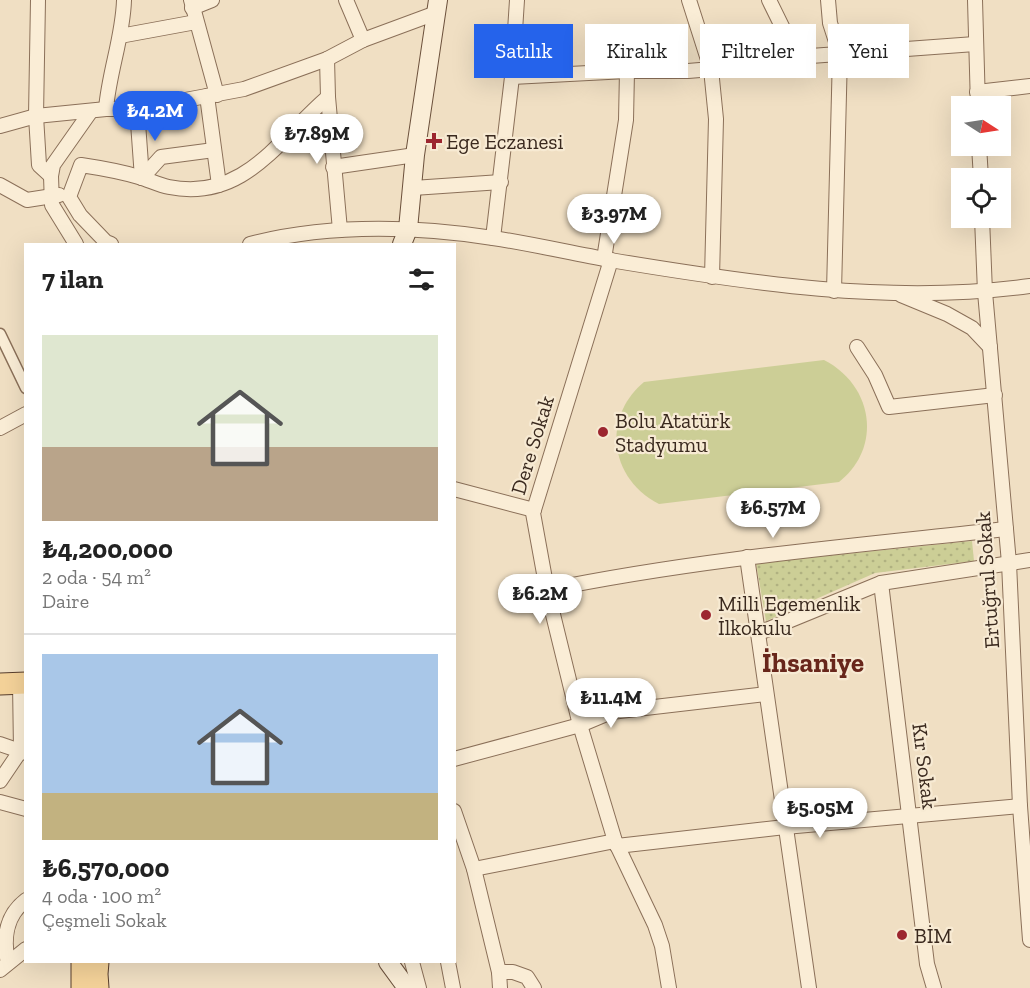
<!DOCTYPE html>
<html lang="tr">
<meta charset="utf-8">
<style>
body{margin:0;font-family:"Zilla Slab",serif;background:#f6f6f6;color:#222;height:100vh;display:flex;flex-direction:column;font-size:22px;white-space:nowrap}
*{box-sizing:border-box;margin:0}
p{font-size:20px;color:#767676}
.icon{flex:none;width:33px;height:33px;fill:none;stroke:currentColor;stroke-width:2;stroke-linecap:round;stroke-linejoin:round}
.map{position:relative;flex:1;overflow:hidden}
.panel{position:absolute;left:24px;top:243px;width:432px;height:720px;display:flex;flex-direction:column;background:#fff;border-radius:0px;box-shadow:0 6px 24px #0002}
.panel>*{flex:none}
.guide{position:absolute;left:474px;top:24px;width:465px;height:54px;display:flex;gap:12px}
.needle{width:39px;rotate:102deg}
.controls{position:absolute;left:951px;top:96px;display:grid;gap:12px}
.controls a{display:grid;place-items:center;width:60px;height:60px;border-radius:0px;background:#fff;box-shadow:0 6px 24px #0002;font-size:30px}
.price{position:absolute;translate:-50% -51px;padding:0 14px;border-radius:21px;background:#fff;color:#222;font-size:20px;line-height:39px;filter:drop-shadow(0 2px 3px #0008)}
.price::after{content:'';position:absolute;left:50%;top:36px;width:18px;height:14px;margin-left:-9px;background:inherit;clip-path:polygon(0 0,100% 0,50% 100%)}
.price.current{background:#2563eb;color:#fff}
ul{padding:0;list-style:none}
li{display:grid;align-content:center;gap:12px;height:318px;padding:0 18px}
li+li{border-top:2px solid #e0e0e0}
li span{display:grid;place-items:center;height:186px;border-radius:0px;color:#555}
li>.icon{margin-inline-start:auto}
span .icon{width:108px;height:108px;fill:#fffc;stroke-width:1}
li b{font-size:26px}
h2{display:flex;justify-content:space-between;align-items:center;height:72px;padding:0 18px;font-size:26px}
.pill{padding:0 21px;border-radius:0px;background:#fff;box-shadow:0 6px 24px #0002;font-size:21px;line-height:54px}
.pill.current{background:#2563eb;color:#fff}
.map>svg:first-child{display:block}
.park{fill:url(#park-dots)}
.pitch{fill:#ccce96}
.lines{fill:none;stroke-linecap:round;stroke-linejoin:round}
.pedestrian-casing{stroke:#8b7059;stroke-width:13}
.minor-casing{stroke:#8b7059;stroke-width:16}
.secondary-casing{stroke:#6c513c;stroke-width:20}
.primary-casing{stroke:#583e2d;stroke-width:23}
.pedestrian{stroke:#faedd6;stroke-width:10}
.minor{stroke:#faedd6;stroke-width:14}
.secondary{stroke:#faedd6;stroke-width:18}
.primary{stroke:#f4d299;stroke-width:21}
.poi-dot{fill:#9c262f;stroke:#f7ead3;stroke-width:2}
.labels{text-anchor:middle;dominant-baseline:central;stroke-width:4.5;stroke-linejoin:round;paint-order:stroke}
.poi-label{font-size:21px;fill:#3a291e;stroke:#f7ead3;text-anchor:start}
.street-label{font-size:21px;fill:#3a291e;stroke:#f7ead3}
.district-label{font-size:27px;font-weight:bold;fill:#68261b;stroke:#f7ead3}
</style>
<div class="map">
<svg width="1030" height="988" viewBox="0 0 1030 988">
<defs>
<pattern id="park-dots" width="8" height="8" patternUnits="userSpaceOnUse" patternTransform="scale(1.5)"><rect width="8" height="8" fill="#ccce96"/><path d="M2 2h.1M6 6h.1" fill="none" stroke="#b0b181" stroke-width="1.8" stroke-linecap="round"/></pattern>
</defs>
<rect width="100%" height="100%" fill="#f0dfc3"/>
<path class="park" d="M972 541 974 561 875 573 766 621 756 563Z"/>
<path class="pitch" d="M824 360C873 385 883 447 839 482L659 504C610 479 601 418 644 382Z"/>
<g class="lines">
<defs>
<path id="pedestrian" d="M0 334 26 388"/>
<g id="minor">
<path d="M38 0 36 116 39 165 51 176"/>
<path d="M191 0 217 95"/>
<path d="M346 0 363 40"/>
<path d="M689 0 711 69 716 119 712 277"/>
<path d="M769 0 797 57"/>
<path d="M828 0 830 23 840 54 834 291"/>
<path d="M975 0 978 106"/>
<path d="M192 8 212 0"/>
<path d="M120 36 196 22"/>
<path d="M512 77 627 71H688L760 65 797 57 975 44"/>
<path d="M977 92 1030 86"/>
<path d="M207 96 219 185"/>
<path d="M328 97 340 230"/>
<path d="M106 109C109 72 123 37 124 0"/>
<path d="M137 109 142 178"/>
<path d="M0 126 36 116 106 109H137L244 89 327 59 363 40 436 13"/>
<path d="M979 146 981 178"/>
<path d="M333 167 415 155"/>
<path d="M142 178 161 157 214 150"/>
<path d="M0 185 27 200 59 195"/>
<path d="M413 188 501 182"/>
<path d="M982 218 985 292 1009 563 1020 806 1030 940"/>
<path d="M493 238 512 77 517 0"/>
<path d="M76 244 52 205 51 176 53 165 91 111"/>
<path d="M111 244 106 242 80 215 69 197 81 165C101 168 119 171 139 177 149 180 159 185 169 187 244 202 279 139 328 97L327 59"/>
<path d="M250 244C328 224 414 226 493 238 532 244 571 253 610 260 748 283 890 305 1030 286"/>
<path d="M604 259 626 120 627 71"/>
<path d="M611 260 533 513 547 590 580 725 615 841 655 925 662 946 669 988"/>
<path d="M901 295 947 314 972 328 990 347"/>
<path d="M857 347 875 375 889 407 995 395"/>
<path d="M0 428 26 414"/>
<path d="M454 489 534 510"/>
<path d="M747 557 809 988"/>
<path d="M881 583 927 964 934 988"/>
<path d="M547 590C698 559 852 546 1006 529"/>
<path d="M759 633 881 583 1030 560"/>
<path d="M0 744 26 753"/>
<path d="M454 759 580 725 611 712 766 694"/>
<path d="M0 781 21 750 20 683"/>
<path d="M0 802 26 809"/>
<path d="M454 811 474 869 499 972 500 988"/>
<path d="M617 846 785 827 1020 806"/>
<path d="M474 869 615 841"/>
<path d="M412 962 419 988"/>
<path d="M448 962 453 988"/>
<path d="M8 963C3 939 5 916 26 900"/>
<path d="M0 970 26 949"/>
<path d="M499 972H513L527 977 534 988"/>
</g>
<g id="secondary">
<path d="M402 244 408 229 415 155 438 0"/>
<path d="M388 962 407 988"/>
</g>
<g id="primary">
<path d="M0 684 26 683"/>
<path d="M82 962V988"/>
<path d="M98 962 97 974 98 988"/>
</g>
</defs>
<use href="#pedestrian" class="pedestrian-casing"/>
<use href="#minor" class="minor-casing"/>
<use href="#secondary" class="secondary-casing"/>
<use href="#primary" class="primary-casing"/>
<use href="#pedestrian" class="pedestrian"/>
<use href="#minor" class="minor"/>
<use href="#secondary" class="secondary"/>
<use href="#primary" class="primary"/>
</g>
<g class="poi-dot">
<path d="M431 132h6v6h6v6h-6v6h-6v-6h-6v-6h6z"/>
<circle cx="603" cy="432" r="6"/>
<circle cx="706" cy="615" r="6"/>
<circle cx="902" cy="935" r="6"/>
</g>
<g class="labels">
<g class="poi-label">
<text x="446" y="141">Ege Eczanesi</text>
<text x="615" y="420">Bolu Atatürk<tspan x="615" dy="24">Stadyumu</tspan></text>
<text x="718" y="603">Milli Egemenlik<tspan x="718" dy="24">İlkokulu</tspan></text>
<text x="914" y="935">BİM</text>
</g>
<g class="street-label">
<text transform="translate(532 445) rotate(-73)">Dere Sokak</text>
<text transform="translate(987 580) rotate(-94)">Ertuğrul Sokak</text>
<text transform="translate(925 766) rotate(83)">Kır Sokak</text>
</g>
<g class="district-label">
<text x="813" y="663">İhsaniye</text>
</g>
</g>
</svg>
<div class="controls">
<a><svg class="needle" viewBox="-14 -14 28 28"><path d="M0-13l5 13h-10z" fill="#e53935"/><path d="M0 13l5-13h-10z" fill="#767676"/></svg></a>
<a><svg class="icon" aria-label="locate" viewBox="0 0 24 24"><circle cx="12" cy="12" r="6"/><path d="M12 2v4M12 18v4M2 12h4M18 12h4"/></svg></a>
</div>
<b class="price current" style="left:155px;top:142px">₺4.2M</b>
<b class="price" style="left:317px;top:165px">₺7.89M</b>
<b class="price" style="left:614px;top:245px">₺3.97M</b>
<b class="price" style="left:773px;top:539px">₺6.57M</b>
<b class="price" style="left:540px;top:625px">₺6.2M</b>
<b class="price" style="left:611px;top:729px">₺11.4M</b>
<b class="price" style="left:820px;top:839px">₺5.05M</b>
<div class="guide">
<a class="pill current">Satılık</a>
<a class="pill">Kiralık</a>
<a class="pill">Filtreler</a>
<a class="pill">Yeni</a>
</div>
<section class="panel">
<h2>7 ilan<svg class="icon" aria-label="filters" viewBox="0 0 24 24"><path d="M4 7h16M4 17h16"/><circle cx="9" cy="7" r="2"/><circle cx="15" cy="17" r="2"/></svg></h2>
<ul>
<li><span style="background:linear-gradient(#dfe7d0 60%,#b9a48a 0)"><svg class="icon" aria-label="home" viewBox="0 0 24 24"><path d="M3 11l9-7 9 7M6 9v11h12V9"/></svg></span><div><b>₺4,200,000</b><p>2 oda · 54 m²</p><p>Daire</p></div></li>
<li><span style="background:linear-gradient(#a9c7e8 75%,#c2b280 0)"><svg class="icon" aria-label="home" viewBox="0 0 24 24"><path d="M3 11l9-7 9 7M6 9v11h12V9"/></svg></span><div><b>₺6,570,000</b><p>4 oda · 100 m²</p><p>Çeşmeli Sokak</p></div></li>
</ul>
</section>
</div>
